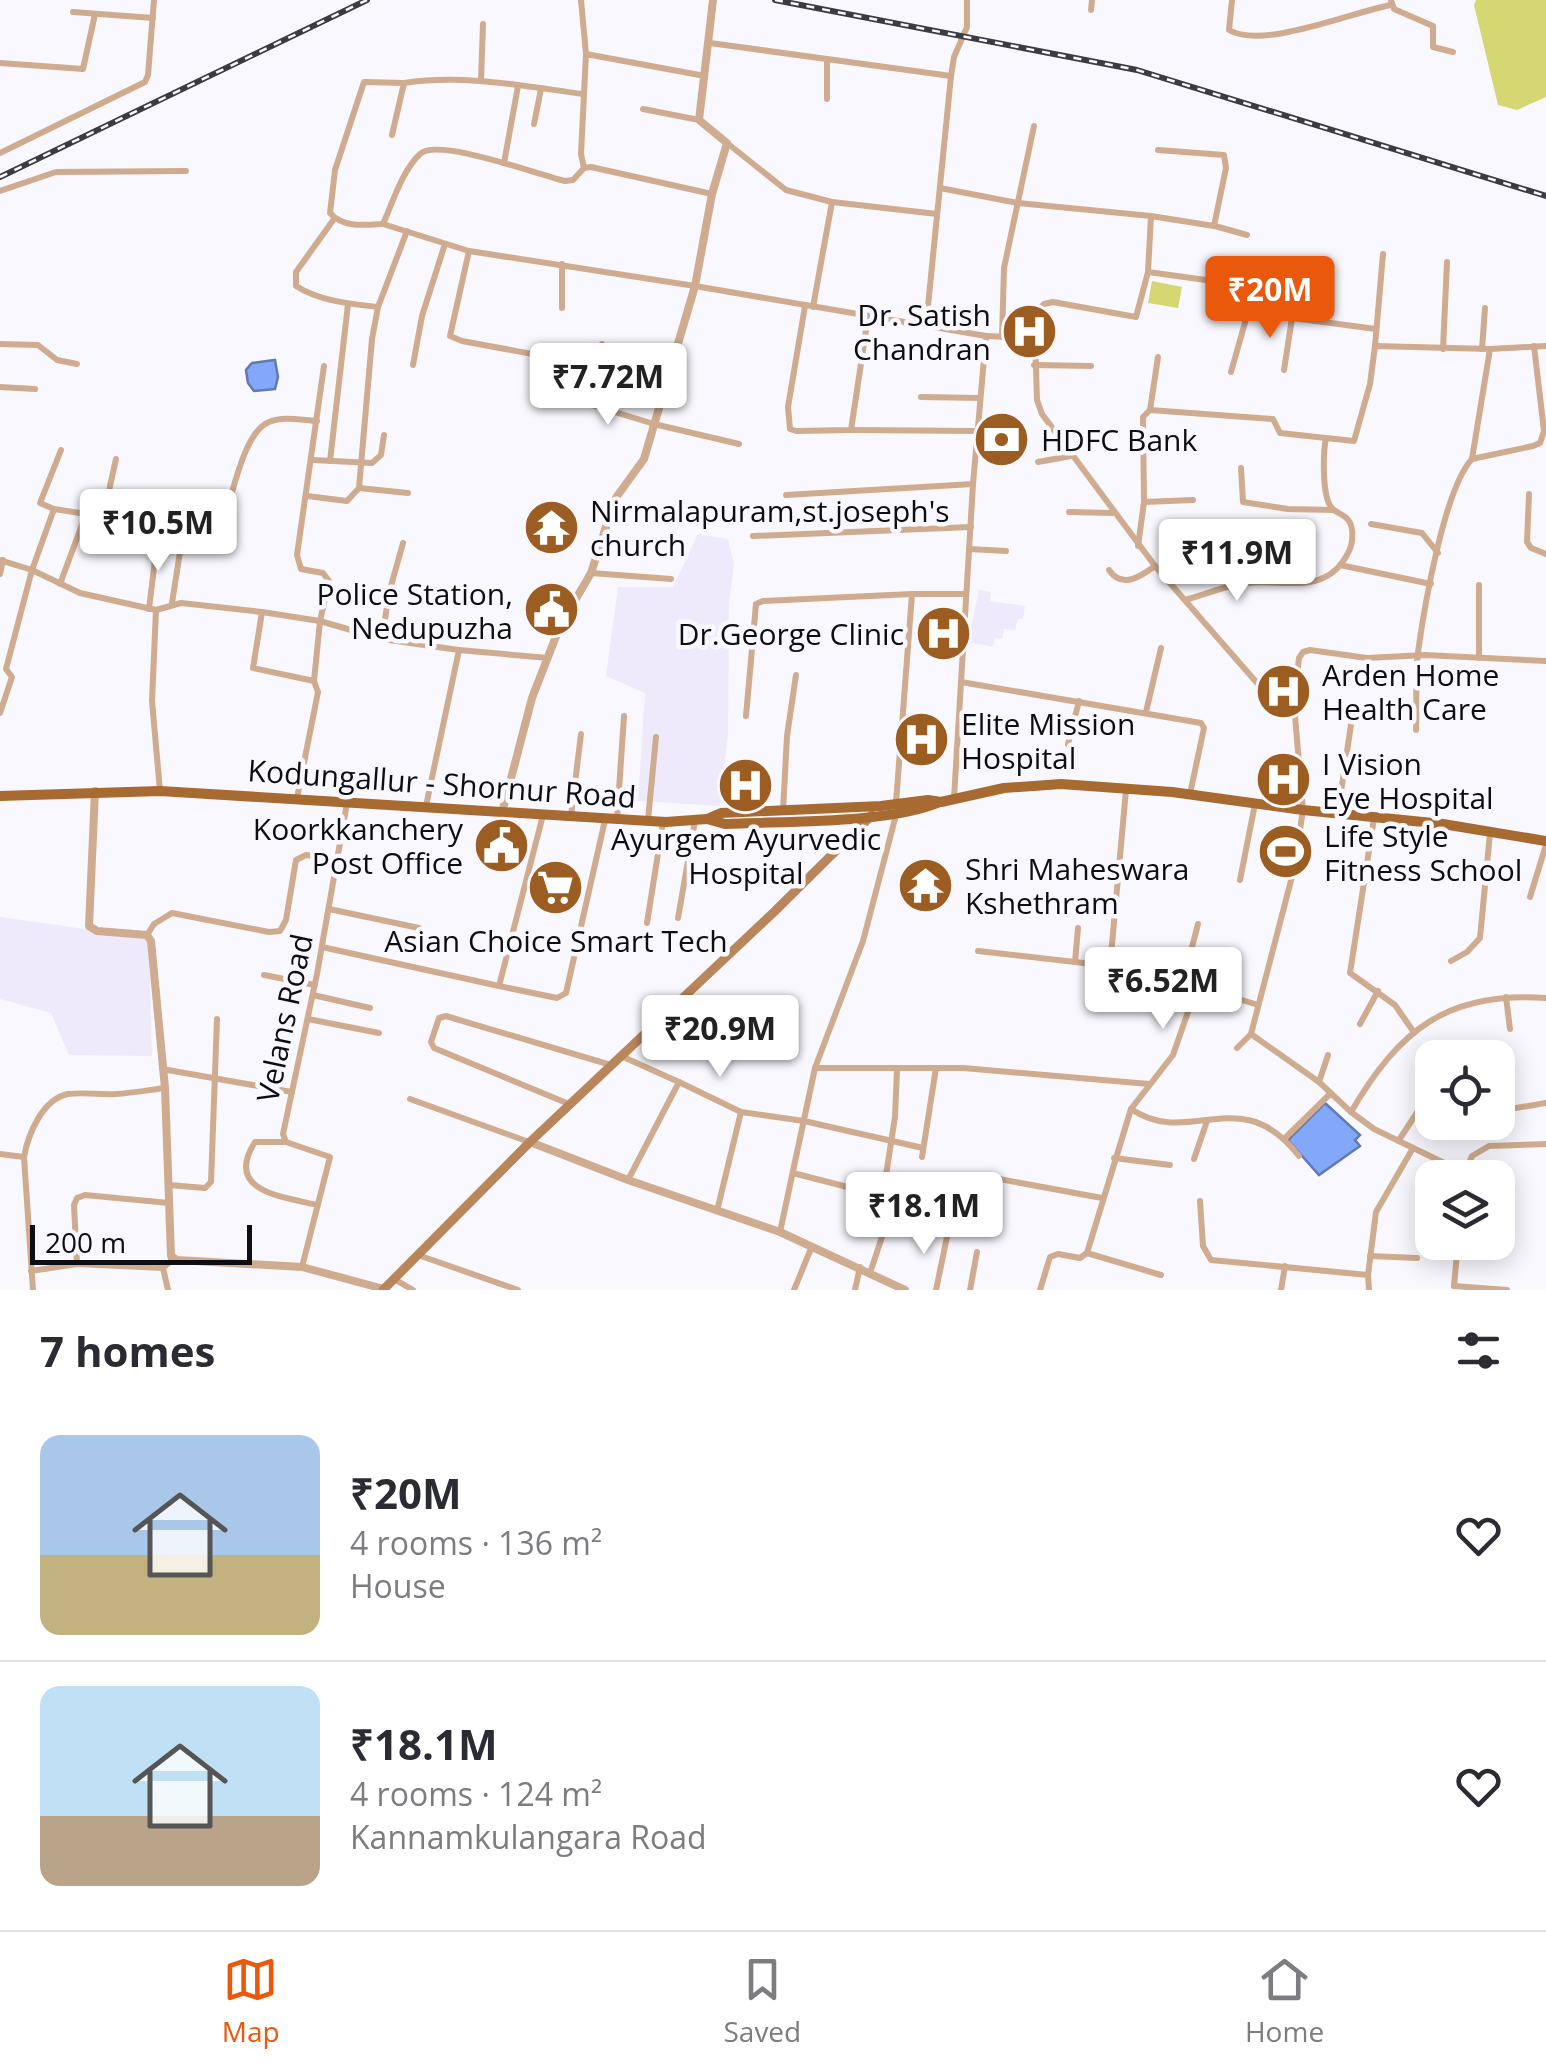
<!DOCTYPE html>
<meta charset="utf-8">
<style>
body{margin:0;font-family:"Open Sans",sans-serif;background:#f2f2f3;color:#2b2b33;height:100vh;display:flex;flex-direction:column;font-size:38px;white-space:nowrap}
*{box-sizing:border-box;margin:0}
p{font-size:32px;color:#7c7c81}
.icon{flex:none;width:55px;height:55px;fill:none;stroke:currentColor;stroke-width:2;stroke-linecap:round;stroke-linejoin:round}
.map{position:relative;height:1290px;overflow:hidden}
.side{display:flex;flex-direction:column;background:#fff;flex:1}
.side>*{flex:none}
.tools{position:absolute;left:1415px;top:1040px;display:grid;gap:20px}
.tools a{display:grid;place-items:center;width:100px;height:100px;border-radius:20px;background:#fff;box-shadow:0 5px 25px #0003;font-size:50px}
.scale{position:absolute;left:30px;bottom:25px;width:222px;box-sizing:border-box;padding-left:10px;border:5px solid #0e0d11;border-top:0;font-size:28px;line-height:35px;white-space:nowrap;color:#0e0d11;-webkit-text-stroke:8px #f9f8fe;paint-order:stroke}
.price{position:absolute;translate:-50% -85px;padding:0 22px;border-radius:10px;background:#fff;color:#222;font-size:32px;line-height:65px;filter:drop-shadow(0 2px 5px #0008)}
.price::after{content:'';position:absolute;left:50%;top:60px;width:30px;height:22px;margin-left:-15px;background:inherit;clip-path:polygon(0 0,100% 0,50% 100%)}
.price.active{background:#ea580c;color:#fff}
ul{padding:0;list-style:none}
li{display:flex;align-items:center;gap:30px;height:250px;padding:0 40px}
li+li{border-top:2px solid #e1e1e2}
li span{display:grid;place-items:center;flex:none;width:280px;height:200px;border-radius:20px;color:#555}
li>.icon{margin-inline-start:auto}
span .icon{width:120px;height:120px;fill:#fffc;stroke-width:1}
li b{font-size:42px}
h2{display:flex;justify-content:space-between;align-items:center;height:120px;padding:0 40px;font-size:42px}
.tabs{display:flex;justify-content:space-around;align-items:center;height:140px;border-top:2px solid #e1e1e2;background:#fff;font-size:28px;color:#7c7c81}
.tabs a{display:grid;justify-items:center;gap:5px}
.tabs .active{color:#ea580c}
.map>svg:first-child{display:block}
.built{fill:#eeeafc}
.green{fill:#d5d772}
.water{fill:#83a8f9;stroke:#607ab3;stroke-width:2.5}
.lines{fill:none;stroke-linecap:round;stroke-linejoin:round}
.minor{stroke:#cfac90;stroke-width:6}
.tertiary{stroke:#cfac90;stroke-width:8}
.secondary{stroke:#b9865b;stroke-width:9}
.primary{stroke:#a76a31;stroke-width:10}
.rail-casing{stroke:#3c3b3f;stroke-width:6}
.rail{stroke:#f9f8fe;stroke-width:2.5;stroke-dasharray:8;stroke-linecap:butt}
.labels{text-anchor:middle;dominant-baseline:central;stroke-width:9;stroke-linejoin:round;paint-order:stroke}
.poi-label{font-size:30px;fill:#0e0d11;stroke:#f9f8fe;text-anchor:start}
.street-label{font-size:30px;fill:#0e0d11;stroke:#f9f8fe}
</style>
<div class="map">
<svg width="1546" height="1290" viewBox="0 0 1546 1290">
<rect width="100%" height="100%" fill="#f9f8fe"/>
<g class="built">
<path d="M698 534 728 539 734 564 729 602 728 734 720 806 638 801 645 693 606 676 618 587H673Z"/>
<path d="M979 590 991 592 990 601 1025 606 1023 619H1018L1015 630 1004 629 1002 639 995 638 993 647 968 642Z"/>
<path d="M0 917 149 938 152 1056 69 1055 51 1013 0 999Z"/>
</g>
<g class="green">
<path d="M1476 0H1546V97L1517 110 1498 105 1474 5Z"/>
<path d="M1152 281 1182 287 1178 308 1148 303Z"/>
</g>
<g class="water">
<path d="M275 360 278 377 275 389 254 391 248 383 246 370 252 363Z"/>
<path d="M1325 1103 1360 1135 1355 1140 1360 1146 1319 1175 1288 1140Z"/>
</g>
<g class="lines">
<g class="minor">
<path d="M581 0 586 54 581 154 584 168"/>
<path d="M1232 0 1229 30C1263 50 1352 12 1391 5"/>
<path d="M1391 0 1394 9 1433 26V47L1453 52"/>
<path d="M1091 10 1092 0"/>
<path d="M73 12 153 18"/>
<path d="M710 43 951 76"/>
<path d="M586 54 705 76"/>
<path d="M0 63 83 69 95 14"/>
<path d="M481 80 483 24"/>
<path d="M404 83C464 74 523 86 583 94"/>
<path d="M827 99V59"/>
<path d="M643 109 699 120"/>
<path d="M534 124 541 89"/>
<path d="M727 143 786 190 832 202 937 214"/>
<path d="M1158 150 1224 155 1226 168 1214 226 1151 216 1148 272 1136 317 1053 302 1044 304 1039 309 1035 338 1037 400 1042 414 1155 566 1264 691 1294 704 1303 810 1294 869 1251 1034 1319 1082 1351 1112"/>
<path d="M0 153 145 82 148 75 154 0"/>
<path d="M504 163 518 86"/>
<path d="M940 188 1018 203 1151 216"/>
<path d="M0 191 56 172 186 171"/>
<path d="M712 194 591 167 584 168 573 180 565 181C539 175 437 137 420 154 402 171 393 202 383 224L469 251 695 286 986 336"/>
<path d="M334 219 296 272V286C319 301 351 304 378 307L407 231"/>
<path d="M383 224C365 225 343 228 330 213L335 170 364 82 404 83 392 135"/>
<path d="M1215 226 1247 235"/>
<path d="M469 251 450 336 462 341 543 356"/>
<path d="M562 264V308"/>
<path d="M1148 272 1213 281"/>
<path d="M805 306 788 407 790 429 796 431 851 430 868 317"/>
<path d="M813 307 832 202"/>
<path d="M1314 321 1323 264"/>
<path d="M926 326 951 76 954 57 967 27V0"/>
<path d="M1002 337 1004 268 1034 126"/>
<path d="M0 344 38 345 57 360 77 364"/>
<path d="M1375 346 1383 254"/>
<path d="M1443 349 1447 262"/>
<path d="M1482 349 1485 308"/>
<path d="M1490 349 1546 346"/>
<path d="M1158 357 1150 410 1273 419 1280 433 1326 438"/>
<path d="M413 365 422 316 445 244"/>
<path d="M1034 365 1091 366"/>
<path d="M1284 370 1292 318"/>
<path d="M1231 372 1248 312 1376 329"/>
<path d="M0 387 35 389"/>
<path d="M615 388 662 397"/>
<path d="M921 397 980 398"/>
<path d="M572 399 654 424 739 444"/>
<path d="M589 404 602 344"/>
<path d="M851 430 977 431"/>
<path d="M61 450 40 503 54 509 86 514"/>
<path d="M313 460 372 463 381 455 384 435"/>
<path d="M330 461 348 304"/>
<path d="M1038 462 1071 456"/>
<path d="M1241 468 1243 502 1288 509 1333 510"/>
<path d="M359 488 408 493"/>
<path d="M1529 494 1527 542 1531 548 1546 554"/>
<path d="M786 495 973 484"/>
<path d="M307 496 347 501 359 488 372 339 378 307"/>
<path d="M1144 502 1193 500"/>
<path d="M1069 512 1112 513"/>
<path d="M104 513 116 459"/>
<path d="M1371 524 1422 533 1438 553"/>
<path d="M753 536 971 527"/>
<path d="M1138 546 1144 502 1143 417 1150 410"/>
<path d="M969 549 1006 551"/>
<path d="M0 560 32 570 80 593 156 610"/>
<path d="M1340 565 1431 584"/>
<path d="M1109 570C1122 589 1140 577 1155 566"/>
<path d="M591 573 671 579"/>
<path d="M0 574 3 560"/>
<path d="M60 584 86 514 160 518 223 511 228 506C235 484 246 431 269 422 283 416 301 420 317 421"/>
<path d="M1479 585V658"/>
<path d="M1185 600C1203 595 1221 588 1238 584 1279 576 1326 600 1349 551 1353 543 1354 529 1349 521 1345 514 1335 513 1331 507 1322 495 1323 453 1326 438L1354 441 1370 384 1375 346 1490 349 1472 459"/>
<path d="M172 603 180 552"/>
<path d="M149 609 160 518"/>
<path d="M262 612 253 668 314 681 320 621 329 581 323 573 301 569 297 555 324 366"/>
<path d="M382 639 389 593 403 543"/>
<path d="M961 682 1201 723 1204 728 1190 794"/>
<path d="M1294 704 1299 658 1303 652 1310 650 1367 658 1425 655 1546 661"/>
<path d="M1146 712 1161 648"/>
<path d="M0 713 12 677 6 669 32 570 54 509"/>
<path d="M746 716 756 604 763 601 912 594"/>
<path d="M1416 730C1417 705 1415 678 1418 652 1424 609 1444 489 1472 459L1533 446 1540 443 1544 431 1534 346"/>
<path d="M1068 744 1079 701"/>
<path d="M160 791 152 701 156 610 181 603 262 612 320 621 382 639 459 650"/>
<path d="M297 798 318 692 314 681"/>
<path d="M954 798 973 484 986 336 1035 338"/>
<path d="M896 803 912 594H966"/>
<path d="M426 806 459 650 548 658"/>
<path d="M783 811 787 736 796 675"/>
<path d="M1338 812 1352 718"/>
<path d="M571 816 581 734"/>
<path d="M1374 818 1350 973 1395 1005 1413 1031"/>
<path d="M617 819 624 716"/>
<path d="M648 820 656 737"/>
<path d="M1240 880 1255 804"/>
<path d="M1530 897 1546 845"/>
<path d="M329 909 419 928"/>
<path d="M678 918 695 821"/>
<path d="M647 923 663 822"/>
<path d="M147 935 154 924 172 913 269 932 280 931 286 920 296 860 306 855 338 860"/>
<path d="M322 947 499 986 543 815"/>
<path d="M978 951 1110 966"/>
<path d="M1451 961 1467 952 1480 938 1490 833"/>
<path d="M1075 962 1078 928"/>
<path d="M264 975 315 985"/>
<path d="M1183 982 1198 924"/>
<path d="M499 986 557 998 566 993 605 820"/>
<path d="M1197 986 1258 1005"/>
<path d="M313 995 370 1008"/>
<path d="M1506 997 1510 1029"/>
<path d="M1546 998C1447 991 1399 1030 1351 1112L1374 1129 1465 1173 1472 1156 1489 1146 1546 1144"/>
<path d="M308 1019 379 1033"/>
<path d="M1360 1024 1378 991"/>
<path d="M1237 1048 1251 1034"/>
<path d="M621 1056 679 1082 628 1180"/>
<path d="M815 1068H963L1149 1084"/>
<path d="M162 1069 292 1092"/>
<path d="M679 1082 741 1112"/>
<path d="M1319 1082 1328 1055"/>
<path d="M410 1099 529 1142"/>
<path d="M1498 1102 1504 1110 1546 1103"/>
<path d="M569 1104 434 1048 431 1042 439 1018 446 1016 611 1065"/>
<path d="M1131 1109C1190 1149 1240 1080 1299 1156"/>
<path d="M1285 1138 1331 1093"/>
<path d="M1399 1140 1418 1111 1432 1097"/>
<path d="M286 1142H255C223 1192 284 1197 317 1205"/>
<path d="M0 1154 24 1157"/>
<path d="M922 1157 936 1068"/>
<path d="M1114 1158 1170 1165"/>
<path d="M1194 1159 1207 1121"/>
<path d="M793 1173 863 1191C875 1190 880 1185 886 1175L895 1117 897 1070"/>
<path d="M983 1176 1102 1198"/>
<path d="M169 1185 205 1188 211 1182 217 1019"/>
<path d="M1200 1201 1203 1246 1211 1260 1368 1275 1369 1290"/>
<path d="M717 1211 741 1112 804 1121 923 1148"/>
<path d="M780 1232 815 1068 863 941 896 815"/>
<path d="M1087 1253 1161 1275"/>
<path d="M418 1255 518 1290"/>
<path d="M1370 1256 1417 1258"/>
<path d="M77 1264 74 1205 77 1198 85 1195 169 1203"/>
<path d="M302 1267 330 1157 286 1142 283 1134 317 974 347 803"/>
<path d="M31 1271 77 1264 163 1268"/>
<path d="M870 1273 887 1222"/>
<path d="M1368 1275 1376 1212 1413 1148"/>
<path d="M394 1279 413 1290"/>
<path d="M1454 1286 1507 1290"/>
<path d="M1454 1286 1458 1242"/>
<path d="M33 1290 24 1157C28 1135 42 1099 68 1094 84 1092 101 1095 116 1094 132 1093 149 1090 165 1088"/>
<path d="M168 1290 163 1268 173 1259"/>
<path d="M794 1290 812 1246"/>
<path d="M855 1290 860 1267"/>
<path d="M936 1290 948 1232"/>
<path d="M970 1290 977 1252"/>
<path d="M1040 1290 1050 1257 1058 1254 1080 1258 1087 1253 1131 1109 1173 1055 1197 986 1110 966 1126 790"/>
<path d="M1281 1290 1285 1266"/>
</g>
<g class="tertiary">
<path d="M95 791 89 926 97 931 147 935 151 941 165 1088 171 1256 177 1260 302 1267 384 1289"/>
<path d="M502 813 532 698 560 626 591 573 615 499 644 459 695 286 712 194 727 143 699 120 713 0"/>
<path d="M530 1142 628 1180 780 1232 905 1290"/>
</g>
<path class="secondary" d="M383 1290 530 1142 775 911 872 815"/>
<g class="primary">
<path d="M0 796 160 791 666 822 707 819 721 813 881 806 928 800 941 802 1004 788 1061 784 1172 792 1303 810 1443 824 1546 841"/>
<path d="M707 819 725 824C783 821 889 824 940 802"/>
</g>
<defs>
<g id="rail">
<path d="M775 0 1137 70 1546 196"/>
<path d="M0 177 367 0"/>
</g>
</defs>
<use href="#rail" class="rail-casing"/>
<use href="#rail" class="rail"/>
</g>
<defs>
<symbol id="hospital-disc" viewBox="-11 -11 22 22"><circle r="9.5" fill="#9b5d22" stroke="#f9f8fe"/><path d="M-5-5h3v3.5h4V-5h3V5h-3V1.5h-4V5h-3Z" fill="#fff"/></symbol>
<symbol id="bank-disc" viewBox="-11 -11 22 22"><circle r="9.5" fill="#9b5d22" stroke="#f9f8fe"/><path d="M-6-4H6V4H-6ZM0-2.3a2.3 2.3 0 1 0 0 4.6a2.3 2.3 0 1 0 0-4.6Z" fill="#fff"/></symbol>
<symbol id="temple-disc" viewBox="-11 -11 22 22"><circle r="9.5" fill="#9b5d22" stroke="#f9f8fe"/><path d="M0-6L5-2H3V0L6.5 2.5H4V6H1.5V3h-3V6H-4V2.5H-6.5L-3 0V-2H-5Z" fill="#fff"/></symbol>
<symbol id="civic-disc" viewBox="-11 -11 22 22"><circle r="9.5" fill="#9b5d22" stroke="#f9f8fe"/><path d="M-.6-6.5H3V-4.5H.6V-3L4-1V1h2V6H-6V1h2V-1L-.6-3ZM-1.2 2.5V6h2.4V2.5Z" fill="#fff"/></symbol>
<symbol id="stadium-disc" viewBox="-11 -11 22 22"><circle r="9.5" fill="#9b5d22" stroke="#f9f8fe"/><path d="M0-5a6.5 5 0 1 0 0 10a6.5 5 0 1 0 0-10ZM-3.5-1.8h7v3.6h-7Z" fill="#fff"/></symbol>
<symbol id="supermarket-disc" viewBox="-11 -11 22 22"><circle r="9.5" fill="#9b5d22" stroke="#f9f8fe"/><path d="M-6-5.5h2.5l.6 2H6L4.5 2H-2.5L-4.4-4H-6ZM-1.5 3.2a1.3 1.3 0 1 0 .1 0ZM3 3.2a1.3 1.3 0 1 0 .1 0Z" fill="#fff"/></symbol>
</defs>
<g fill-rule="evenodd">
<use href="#hospital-disc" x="998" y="300" width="63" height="63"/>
<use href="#bank-disc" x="970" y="408" width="63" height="63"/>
<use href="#temple-disc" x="520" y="496" width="63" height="63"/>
<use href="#civic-disc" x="520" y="578" width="63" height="63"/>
<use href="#hospital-disc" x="912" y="602" width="63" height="63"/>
<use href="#hospital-disc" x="1252" y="660" width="63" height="63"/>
<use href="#hospital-disc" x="890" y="708" width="63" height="63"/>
<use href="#hospital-disc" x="1252" y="748" width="63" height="63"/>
<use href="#hospital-disc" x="714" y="754" width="63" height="63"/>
<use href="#civic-disc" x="470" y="814" width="63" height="63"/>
<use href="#stadium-disc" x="1254" y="820" width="63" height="63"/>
<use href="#temple-disc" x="894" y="854" width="63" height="63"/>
<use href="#supermarket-disc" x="524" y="856" width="63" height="63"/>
</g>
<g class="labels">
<g class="poi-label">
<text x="991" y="314" text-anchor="end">Dr. Satish<tspan x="991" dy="34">Chandran</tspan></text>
<text x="1041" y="439">HDFC Bank</text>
<text x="590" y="510">Nirmalapuram,st.joseph's<tspan x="590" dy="34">church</tspan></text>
<text x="513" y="593" text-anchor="end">Police Station,<tspan x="513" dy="34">Nedupuzha</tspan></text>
<text x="904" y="633" text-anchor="end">Dr.George Clinic</text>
<text x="1322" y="674">Arden Home<tspan x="1322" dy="34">Health Care</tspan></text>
<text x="961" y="723">Elite Mission<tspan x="961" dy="34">Hospital</tspan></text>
<text x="1322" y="763">I Vision<tspan x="1322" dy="34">Eye Hospital</tspan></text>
<text x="463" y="828" text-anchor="end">Koorkkanchery<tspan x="463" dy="34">Post Office</tspan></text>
<text x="1324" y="835">Life Style<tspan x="1324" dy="34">Fitness School</tspan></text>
<text x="746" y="838" text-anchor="middle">Ayurgem Ayurvedic<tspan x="746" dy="34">Hospital</tspan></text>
<text x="965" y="868">Shri Maheswara<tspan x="965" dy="34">Kshethram</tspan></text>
<text x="556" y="940" text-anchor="middle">Asian Choice Smart Tech</text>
</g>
<g class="street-label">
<text transform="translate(442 783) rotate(4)">Kodungallur - Shornur Road</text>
<text transform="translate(284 1018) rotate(-78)">Velans Road</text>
</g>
</g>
</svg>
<div class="tools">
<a><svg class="icon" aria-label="locate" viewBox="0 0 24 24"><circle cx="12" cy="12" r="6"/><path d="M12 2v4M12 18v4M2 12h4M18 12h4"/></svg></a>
<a><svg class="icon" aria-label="layers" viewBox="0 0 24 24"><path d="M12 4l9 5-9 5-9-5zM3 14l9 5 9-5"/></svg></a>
</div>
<div class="scale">200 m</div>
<b class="price active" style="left:1270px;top:341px">₹20M</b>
<b class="price" style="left:608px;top:428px">₹7.72M</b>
<b class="price" style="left:158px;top:574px">₹10.5M</b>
<b class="price" style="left:1237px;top:604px">₹11.9M</b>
<b class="price" style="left:1163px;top:1032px">₹6.52M</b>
<b class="price" style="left:720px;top:1080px">₹20.9M</b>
<b class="price" style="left:924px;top:1257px">₹18.1M</b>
</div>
<section class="side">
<h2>7 homes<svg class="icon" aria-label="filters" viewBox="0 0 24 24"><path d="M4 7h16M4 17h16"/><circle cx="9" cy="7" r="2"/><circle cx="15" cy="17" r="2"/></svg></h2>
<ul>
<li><span style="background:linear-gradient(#a9c7e8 60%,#c2b280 0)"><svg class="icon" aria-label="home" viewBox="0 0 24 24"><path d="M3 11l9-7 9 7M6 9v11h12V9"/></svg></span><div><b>₹20M</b><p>4 rooms · 136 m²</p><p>House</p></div><svg class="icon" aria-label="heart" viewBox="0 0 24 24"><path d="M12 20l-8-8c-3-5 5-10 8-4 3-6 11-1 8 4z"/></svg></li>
<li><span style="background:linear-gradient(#bfe0f5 65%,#b9a48a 0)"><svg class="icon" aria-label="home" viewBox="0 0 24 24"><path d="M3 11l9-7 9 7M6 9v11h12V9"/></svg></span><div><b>₹18.1M</b><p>4 rooms · 124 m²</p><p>Kannamkulangara Road</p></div><svg class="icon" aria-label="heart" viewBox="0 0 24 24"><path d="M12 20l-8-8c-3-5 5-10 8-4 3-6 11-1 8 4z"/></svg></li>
</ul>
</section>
<nav class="tabs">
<a class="active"><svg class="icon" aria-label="map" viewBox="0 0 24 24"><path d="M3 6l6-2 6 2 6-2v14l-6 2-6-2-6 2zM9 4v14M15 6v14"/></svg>Map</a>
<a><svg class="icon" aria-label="saved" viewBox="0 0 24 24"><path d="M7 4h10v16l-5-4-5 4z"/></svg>Saved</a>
<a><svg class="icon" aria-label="home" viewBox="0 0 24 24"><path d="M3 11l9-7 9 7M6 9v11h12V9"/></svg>Home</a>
</nav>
